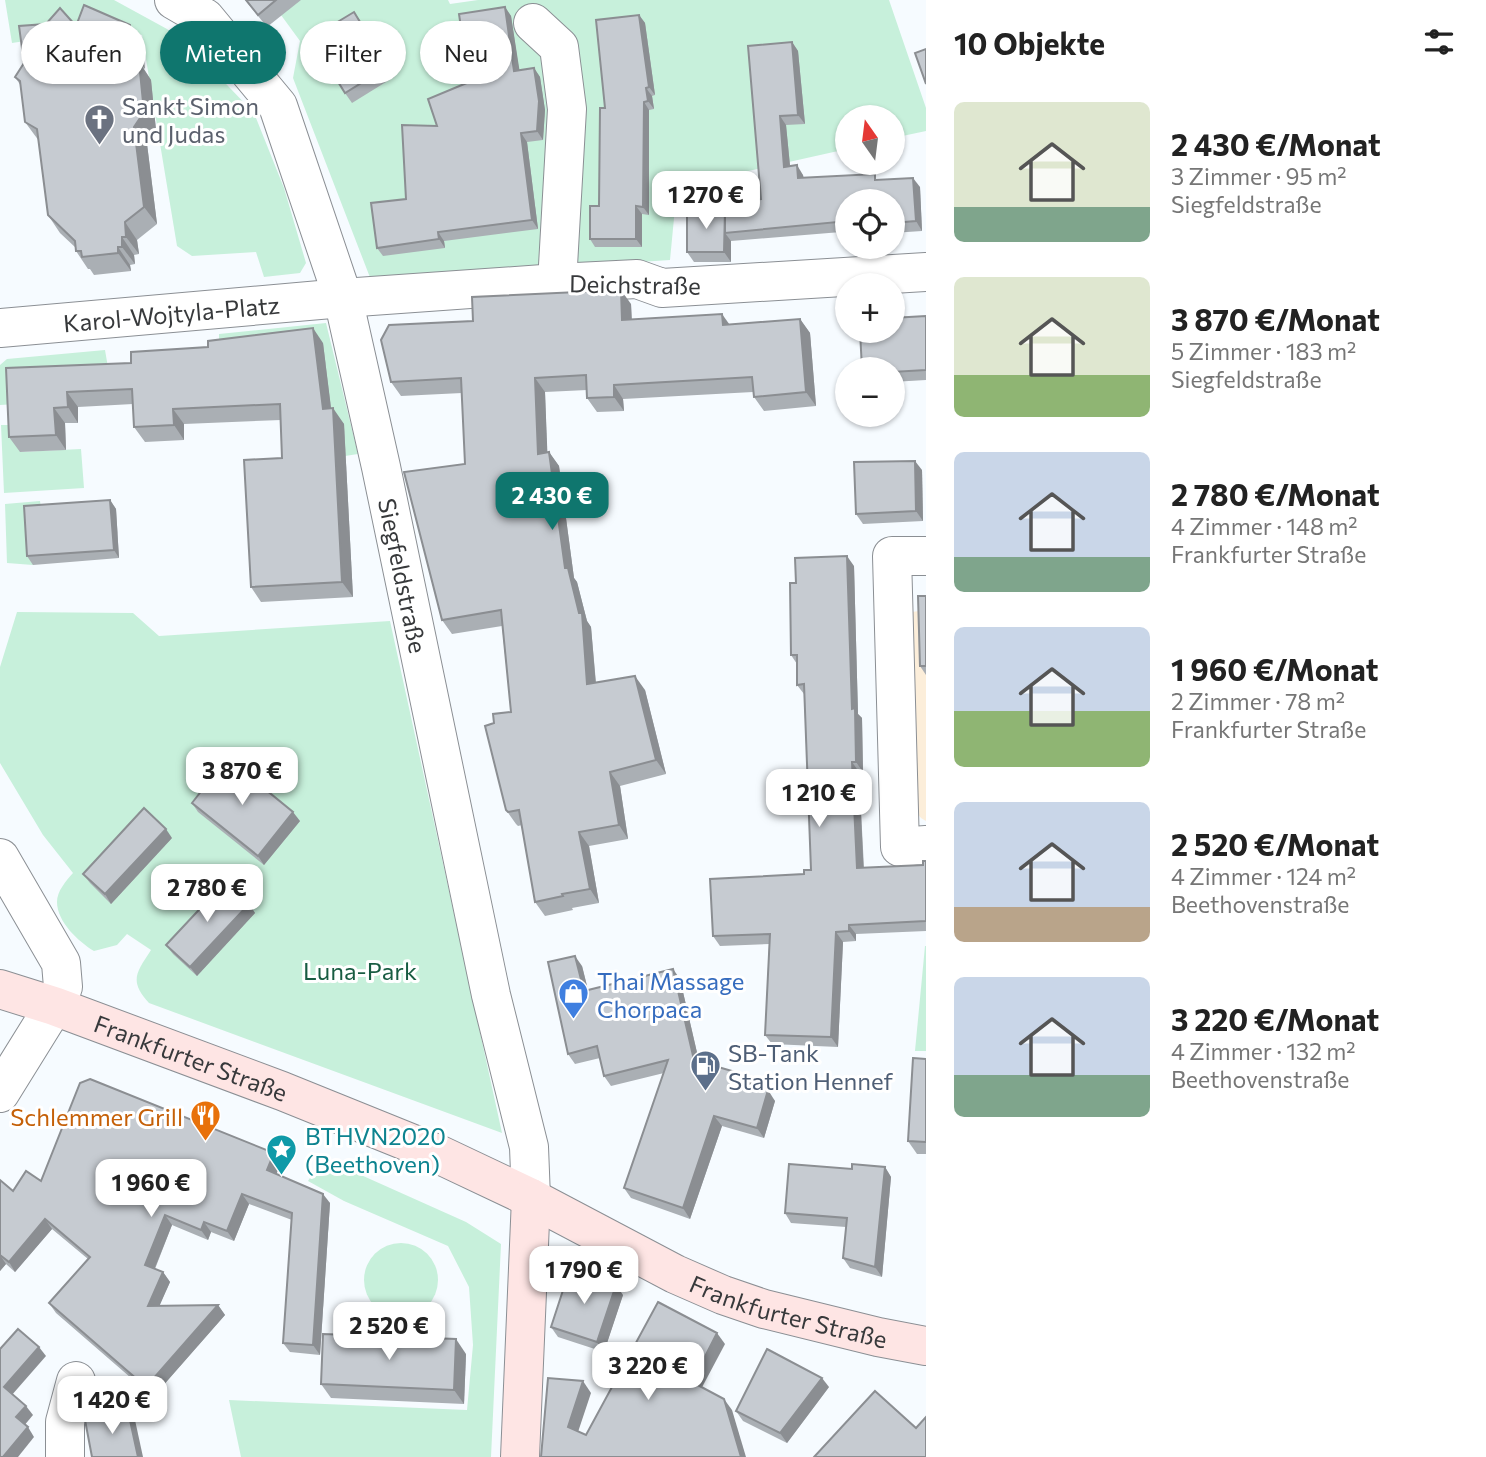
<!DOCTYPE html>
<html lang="de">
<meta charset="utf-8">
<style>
body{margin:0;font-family:Commissioner,sans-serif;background:#f2f2f2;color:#222;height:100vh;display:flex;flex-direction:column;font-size:26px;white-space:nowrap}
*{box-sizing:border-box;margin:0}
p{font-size:23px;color:#767676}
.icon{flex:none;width:38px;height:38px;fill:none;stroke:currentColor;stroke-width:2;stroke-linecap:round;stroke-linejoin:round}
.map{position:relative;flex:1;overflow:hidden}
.panel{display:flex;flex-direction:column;background:#fff;width:560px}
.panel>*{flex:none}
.banner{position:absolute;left:21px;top:21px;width:665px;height:63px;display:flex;gap:14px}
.needle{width:46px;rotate:346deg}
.tools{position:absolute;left:835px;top:105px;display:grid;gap:14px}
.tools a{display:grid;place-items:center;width:70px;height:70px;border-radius:50%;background:#fff;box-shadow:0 2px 5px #0004;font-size:35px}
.price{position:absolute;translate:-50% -60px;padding:0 16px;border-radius:14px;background:#fff;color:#222;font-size:23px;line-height:46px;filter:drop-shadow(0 2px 4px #0008)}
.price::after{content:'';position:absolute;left:50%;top:42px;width:21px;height:16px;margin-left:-10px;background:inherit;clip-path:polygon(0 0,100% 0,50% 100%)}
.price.on{background:#0f766e;color:#fff}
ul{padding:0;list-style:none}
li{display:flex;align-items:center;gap:21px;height:175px;padding:0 28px}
li span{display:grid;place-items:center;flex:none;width:196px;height:140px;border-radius:10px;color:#555}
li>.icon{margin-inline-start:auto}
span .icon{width:84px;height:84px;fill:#fffc;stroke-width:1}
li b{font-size:30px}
h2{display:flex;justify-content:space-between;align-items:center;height:84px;padding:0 28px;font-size:30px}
.chip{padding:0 24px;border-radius:32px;background:#fff;box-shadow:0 2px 5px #0004;font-size:24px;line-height:63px}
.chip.on{background:#0f766e;color:#fff}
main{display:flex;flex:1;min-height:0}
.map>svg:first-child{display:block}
.education{fill:#fceeda}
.green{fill:#c7f0db}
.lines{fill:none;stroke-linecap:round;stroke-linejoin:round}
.street-casing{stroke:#8b8f94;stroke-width:40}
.secondary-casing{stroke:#8b8f94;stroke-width:40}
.street{stroke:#fff;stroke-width:38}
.secondary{stroke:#fee5e4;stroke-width:38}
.wall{fill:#aaafb4}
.shaded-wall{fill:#8b8e92}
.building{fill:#c6cbd1;stroke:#8b8e92;stroke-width:2}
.labels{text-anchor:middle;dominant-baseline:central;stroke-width:6;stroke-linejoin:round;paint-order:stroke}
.worship-label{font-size:24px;fill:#5b616d;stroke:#fff;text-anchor:start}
.street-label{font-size:24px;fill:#37393b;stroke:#fff}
.park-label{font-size:24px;fill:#185c42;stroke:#fff}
.shop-label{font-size:24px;fill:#366cbe;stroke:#fff;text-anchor:start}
.service-label{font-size:24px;fill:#4e5e75;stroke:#fff;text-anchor:start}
.food-label{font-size:24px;fill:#c56008;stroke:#fff;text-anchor:end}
.culture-label{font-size:24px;fill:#0d838f;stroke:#fff;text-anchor:start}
</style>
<main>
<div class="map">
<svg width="926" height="1457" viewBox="0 0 926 1457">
<rect width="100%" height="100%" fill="#f6fbff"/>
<path class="education" d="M926 610V821L921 818 909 803 912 612Z"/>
<g class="green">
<path d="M5 0H114L167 29 204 61 254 113 284 188 306 263 300 273 264 277 256 252 192 256 177 246 142 35 113 28 100 18 68 24 58 36 12 43Z"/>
<path d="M270 0H448L450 4 478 0H889L926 108V131L893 138 892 117H847V149L677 187 670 260 371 280 293 78 300 41Z"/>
<path d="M326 323 358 454 345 456 219 356V334Z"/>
<path d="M105 350 110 379 20 452 81 449 84 488 4 493 1 425H18L17 404 0 405V365L7 359Z"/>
<path d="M40 501 42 514 30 515 33 565 7 563 5 504Z"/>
<path d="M17 612 133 613 159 636 390 621 502 1133 149 1003C129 981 136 973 151 950L127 934 117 945 94 951C79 942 57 922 57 902 57 891 66 881 73 873L43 835 0 763V667Z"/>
<path d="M925 946H926V1051H915Z"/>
<path d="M323 1158 466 1222 501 1244 491 1457H241L229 1400 467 1410 473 1345 469 1287 448 1246 344 1201 308 1181Z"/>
<circle cx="401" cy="1280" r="37"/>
</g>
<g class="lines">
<defs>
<g id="street">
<path id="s1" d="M174 0 205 18 278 106 343 298 381 467 491 995 529 1147 531 1198"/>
<path d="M533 23 559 47 567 109 557 283"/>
<path id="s2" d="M0 328 343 298 557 283 637 279 662 288 926 272"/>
<path d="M926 556H892L900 847 926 845"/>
<path d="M0 858 61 963 63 987 54 1006 0 1093"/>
<path d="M65 1457V1422L76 1381"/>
</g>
<g id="secondary">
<path id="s3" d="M0 989 54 1006 282 1091 438 1154 531 1198 675 1274 723 1295 764 1309 878 1337 926 1346"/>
<path d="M520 1457 531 1198"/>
</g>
</defs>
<use href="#street" class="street-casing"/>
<use href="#secondary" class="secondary-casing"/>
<use href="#street" class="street"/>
<use href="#secondary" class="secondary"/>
</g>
<g class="wall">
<path d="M245 0H301L267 27Z"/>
<path d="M505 7 511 16 519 70 534 68 540 77 545 110 543 140 527 142 538 229 444 241 445 248 383 256 377 248 406 199 469 82Z"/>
<path d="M354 12 394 77 352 103 345 93Z"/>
<path d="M639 15 645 23 655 95 652 96 654 109 649 110V215L642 214V247H595L590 239 599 206 605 108Z"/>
<path d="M792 42 798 51 805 124 786 125 790 166 803 175 804 178 879 180 920 187 922 231 892 233V201H847V236H844L841 232 731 241V262H694L687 252 725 210 761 199Z"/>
<path d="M142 43 144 69 151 80 156 130 147 144 157 224 137 240 139 254 134 255 135 264 130 265 131 271 94 275 90 269H88L76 251V248L60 233 48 215 39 141 25 122 21 86 15 77Z"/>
<path d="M631 304 632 319 729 325 800 319 810 333 816 406 764 411 754 397 753 392 623 399 624 411 597 412 587 398V390L545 392 547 452H549L559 466 574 578 577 582 587 621 591 627 596 683 645 690 666 774 620 786 628 839 589 846 599 903 572 908 573 910 545 916 535 902 522 825 518 826 516 824 506 810 494 723 511 712 502 626 452 634 442 620 465 464 462 393 401 396 391 382 473 321Z"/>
<path d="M926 316V380L892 382V369Z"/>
<path d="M323 343 331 409 344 424 353 597 261 602 251 587 282 458 281 420 184 424V440L145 442 134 427 133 404 78 407V423H65L66 450 20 452 9 437 6 368 131 363Z"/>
<path d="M922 470 923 521 863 524 856 514Z"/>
<path d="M110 500 116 509 119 558 33 565 27 556Z"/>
<path d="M854 566 858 714 862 718 863 772H859L864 868 923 865 926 861V931L856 934V941L843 942 838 1047 772 1044 765 1035 769 944 720 946 713 936 811 870 804 694 797 685V664L791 655 796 583Z"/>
<path d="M926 596V675L920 666Z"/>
<path d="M192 803 300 821 264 865 198 812Z"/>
<path d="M172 838 111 904 90 883 83 874Z"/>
<path d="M249 904 255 913 197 976 173 954 166 945Z"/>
<path d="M582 966 588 990 680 979 699 1061 757 1086 775 1101 764 1138 722 1126 690 1219 631 1198 624 1188 664 1073 611 1086 604 1076 600 1058 575 1064 568 1054Z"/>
<path d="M926 1059V1154H917L908 1141Z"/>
<path d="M274 1153 281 1163 276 1174 330 1203 320 1355 290 1352 283 1343 292 1220 249 1204 234 1241 211 1232 208 1240 172 1225 155 1269 163 1272 170 1282 159 1306 218 1305 225 1315 153 1397 56 1313 49 1303 88 1259 52 1229 15 1272 6 1264 0 1271V1180L13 1191 41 1181Z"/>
<path d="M885 1167 891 1177 882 1277 850 1268 843 1258 846 1227 791 1223 785 1213 852 1169Z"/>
<path d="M623 1295 604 1352 558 1337 551 1327Z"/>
<path d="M466 1354 464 1404 331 1398 321 1384Z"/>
<path d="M829 1387 787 1443 743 1421 736 1411Z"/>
</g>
<g class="shaded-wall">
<path d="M505 7 511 16 521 80 514 71Z"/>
<path d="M354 12 361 22 394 77 387 67Z"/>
<path d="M639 15 645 23 655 95 649 87Z"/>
<path d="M130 25 142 43 145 69 132 51Z"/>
<path d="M792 42 798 51 805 124 798 115Z"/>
<path d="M139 62 151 80 156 130 147 144 157 224 144 207 134 127Z"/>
<path d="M534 68 540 77 545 110 543 140 537 131Z"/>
<path d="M646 88 652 96 654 109 648 101Z"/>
<path d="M644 102 649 110V215L643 207Z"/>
<path d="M780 116 786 125 791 176 784 167Z"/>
<path d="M521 133 527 142 538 229 532 220Z"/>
<path d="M797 165 803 175 804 188 798 178Z"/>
<path d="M913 178 920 187 922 231 916 221Z"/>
<path d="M636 206 642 214V247L636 239Z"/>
<path d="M725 210V233L731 241V262L724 252Z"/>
<path d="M125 222 137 240 139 254 126 237Z"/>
<path d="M438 232 444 241 445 248 439 239Z"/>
<path d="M122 237 134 255 135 264 122 247Z"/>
<path d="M118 247 130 265 131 271 118 253Z"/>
<path d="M621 290 631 304 632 334 622 320Z"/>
<path d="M722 314 732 328 723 325Z"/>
<path d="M800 319 810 333 816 406 806 392Z"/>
<path d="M313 328 323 343 333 424 323 409Z"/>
<path d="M535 378 545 392 548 468 538 454Z"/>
<path d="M614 385 623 399 624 411 614 397Z"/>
<path d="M67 392 78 407V423L68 407Z"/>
<path d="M54 408 65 423 66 450 56 435Z"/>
<path d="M333 408 344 424 353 597 342 582Z"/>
<path d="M173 409 184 424V440L174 425Z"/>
<path d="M549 452 559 466 574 578 577 582 587 621 591 627 597 698 587 684 579 613 565 568Z"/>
<path d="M915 461 922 470 923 521 916 511Z"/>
<path d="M110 500 116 509 119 558 114 550Z"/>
<path d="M847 556 854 566 858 714 862 718 863 772 856 762 852 709Z"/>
<path d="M635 676 645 690 666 774 656 760Z"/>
<path d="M852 762 859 772 864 878 857 868Z"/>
<path d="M610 772 620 786 628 839 619 825Z"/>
<path d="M293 812 300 821 264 865 258 856Z"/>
<path d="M166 829 172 838 111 904 105 894Z"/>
<path d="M579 832 589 846 599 903 590 889Z"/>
<path d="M249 904 255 913 197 976 190 967Z"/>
<path d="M849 925 856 934V941L849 931Z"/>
<path d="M836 932 843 942 838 1047 831 1037Z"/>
<path d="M575 956 582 966 591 1002 584 991Z"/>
<path d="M673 969 680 979 701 1070 694 1060Z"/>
<path d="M749 1076 757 1086 754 1094 747 1084Z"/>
<path d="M768 1090 775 1101 764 1138 757 1128Z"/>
<path d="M714 1116 722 1126 690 1219 683 1208Z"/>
<path d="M274 1153 281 1163 274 1180 267 1170Z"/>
<path d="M885 1167 891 1177 882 1277 875 1267Z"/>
<path d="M242 1194 249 1204 234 1241 227 1231Z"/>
<path d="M323 1194 330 1203 320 1355 313 1345Z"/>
<path d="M165 1215 172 1225 152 1275 145 1265Z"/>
<path d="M45 1219 52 1229 15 1272 9 1262Z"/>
<path d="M204 1222 211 1232 208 1240 201 1230Z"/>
<path d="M0 1255 6 1264 0 1271Z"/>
<path d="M163 1272 170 1282 155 1316 148 1306Z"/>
<path d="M616 1285 623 1295 604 1352 597 1342Z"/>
<path d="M218 1305 225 1315 153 1397 146 1387Z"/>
<path d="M717 1333 725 1344 699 1393 692 1382Z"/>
<path d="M456 1339 466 1354 464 1404 454 1390Z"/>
<path d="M39 1347 46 1356 11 1396 4 1387Z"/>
<path d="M822 1378 829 1387 787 1443 780 1433Z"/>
<path d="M583 1381 591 1393 576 1438 568 1427Z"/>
<path d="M724 1399 732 1410 746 1457H741Z"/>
<path d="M26 1406 33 1415 23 1427 16 1417Z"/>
<path d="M128 1411 135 1420 143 1457H138Z"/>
<path d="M28 1427 34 1437 18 1457H3Z"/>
</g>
<g class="building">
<path d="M246 0H276L258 15Z"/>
<path d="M84 5 130 25 132 51 129 55 139 62 144 112 134 127 144 207 125 222 126 237H122V247H118V253L82 257 81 251H76L75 241 48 215 37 129 25 122 20 81 15 77 24 63 19 26 46 24 60 8 76 26Z"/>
<path d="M505 7 514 71 534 68 539 101 537 131 521 133 532 220 438 232 439 239 377 248 371 203 406 199 402 125 437 126 428 99 469 82 459 14Z"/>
<path d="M354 12 387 67 345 93 311 38Z"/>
<path d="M639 15 649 87 646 88 648 101 644 102 643 207 636 206V239H590V206H599L600 108H605L596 20Z"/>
<path d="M792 42 798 115 780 116 784 167 797 165 798 178 875 174V180L913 178 916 221 892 223V201H847V226L837 227V222L725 233V202L761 199 748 46Z"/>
<path d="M926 49V84L915 53Z"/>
<path d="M687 210H725L724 252H687Z"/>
<path d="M621 290 622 320 722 314 723 325 800 319 806 392 754 397 752 377 614 385V397L587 398 586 375 535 378 538 454 549 452 565 568H568L579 613H582L587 684 635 676 656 760 610 772 619 825 579 832 590 889 562 894 563 896 535 902 519 810 508 812 506 810 485 726 494 723 493 714 511 712 501 610 442 620 404 472 465 464 461 378 391 382 381 340 389 325 473 321 472 297Z"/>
<path d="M926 316V370L892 372V369H862L860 331H892V318Z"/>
<path d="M313 328 323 409 333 408 342 582 251 587 244 460 282 458 280 404 173 409 174 425 134 427 132 389 67 392 68 407 54 408 56 435 9 437 6 368 131 363V352L208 347V341Z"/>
<path d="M915 461 916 511 856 514 854 462Z"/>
<path d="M110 500 114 550 27 556 24 506Z"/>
<path d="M847 556 852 709 855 708 856 762H852L857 868 923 865V861H926V921L849 925V931L836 932 831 1037 765 1035 770 934 713 936 710 879 804 874V870H811L804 684 797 685V655H791L790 583H796L795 558Z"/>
<path d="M918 596H926V666H920Z"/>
<path d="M227 758 293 812 258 856 192 803Z"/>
<path d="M144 808 166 829 105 894 83 874Z"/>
<path d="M225 882 249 904 190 967 166 945Z"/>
<path d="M575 956 584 991 673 969 694 1060 749 1076 747 1084 768 1090 757 1128 714 1116 683 1208 624 1188 668 1060 604 1076 597 1046 568 1054 548 962Z"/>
<path d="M913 1058 926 1059V1142L908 1141Z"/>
<path d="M90 1079 274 1153 267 1170 323 1194 313 1345 283 1343 292 1213 242 1194 227 1231 204 1222 201 1230 165 1215 145 1265 163 1272 148 1306 218 1305 146 1387 49 1303 90 1257 45 1219 9 1262 0 1255V1180L13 1191 26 1171 41 1181 80 1083Z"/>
<path d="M789 1164 852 1169V1164L885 1167 875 1267 843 1258 847 1218 785 1213Z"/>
<path d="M579 1273 616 1285 597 1342 551 1327 567 1278Z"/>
<path d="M658 1302 717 1333 692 1382 724 1399 741 1457H541L548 1378 583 1381 568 1427 586 1435Z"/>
<path d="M18 1329 39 1347 4 1387 26 1406 16 1417 28 1427 3 1457H0V1349Z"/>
<path d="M323 1334 456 1339 454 1390 321 1384Z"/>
<path d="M767 1349 822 1378 780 1433 736 1411Z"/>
<path d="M875 1391 916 1428 926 1417V1457H814Z"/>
<path d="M128 1411 138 1457H92L85 1420Z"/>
</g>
<defs>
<symbol id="church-pin" viewBox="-11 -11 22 30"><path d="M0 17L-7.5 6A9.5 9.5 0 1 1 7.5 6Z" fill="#6b7280" stroke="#fff"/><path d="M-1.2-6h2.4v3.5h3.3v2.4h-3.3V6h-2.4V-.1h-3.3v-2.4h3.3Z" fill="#fff"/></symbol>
<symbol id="shop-pin" viewBox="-11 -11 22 30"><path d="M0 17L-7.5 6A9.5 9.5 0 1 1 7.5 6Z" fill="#3f7fe0" stroke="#fff"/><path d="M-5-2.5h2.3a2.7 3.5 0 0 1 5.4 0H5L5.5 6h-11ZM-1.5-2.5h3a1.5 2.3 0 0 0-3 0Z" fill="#fff"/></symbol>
<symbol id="fuel-pin" viewBox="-11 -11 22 30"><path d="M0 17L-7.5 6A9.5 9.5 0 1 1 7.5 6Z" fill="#5c6f8a" stroke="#fff"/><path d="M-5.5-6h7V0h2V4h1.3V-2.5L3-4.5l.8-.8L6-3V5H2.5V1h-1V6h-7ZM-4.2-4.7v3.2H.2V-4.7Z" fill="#fff"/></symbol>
<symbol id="restaurant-pin" viewBox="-11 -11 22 30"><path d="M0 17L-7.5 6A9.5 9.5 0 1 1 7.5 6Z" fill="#e8710a" stroke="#fff"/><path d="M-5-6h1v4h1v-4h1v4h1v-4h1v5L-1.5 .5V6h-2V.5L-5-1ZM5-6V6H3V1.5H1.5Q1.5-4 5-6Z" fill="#fff"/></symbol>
<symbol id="sight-pin" viewBox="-11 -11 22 30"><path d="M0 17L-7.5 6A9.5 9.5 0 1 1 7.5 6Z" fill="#0f9aa8" stroke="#fff"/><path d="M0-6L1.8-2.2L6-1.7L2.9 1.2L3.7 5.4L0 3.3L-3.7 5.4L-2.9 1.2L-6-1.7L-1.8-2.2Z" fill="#fff"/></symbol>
</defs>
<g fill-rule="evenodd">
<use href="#church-pin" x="82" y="102" width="35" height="47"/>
<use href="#shop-pin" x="556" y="976" width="35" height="47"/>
<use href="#fuel-pin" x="688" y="1048" width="35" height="47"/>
<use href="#restaurant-pin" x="188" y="1098" width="35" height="47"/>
<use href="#sight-pin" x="264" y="1132" width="35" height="47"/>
</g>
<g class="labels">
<g class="worship-label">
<text x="122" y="105">Sankt Simon<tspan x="122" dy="28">und Judas</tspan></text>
</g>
<g class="street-label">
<text transform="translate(635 284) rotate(1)">Deichstraße</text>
<text stroke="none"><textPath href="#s2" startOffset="172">Karol-Wojtyla-Platz</textPath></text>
<text stroke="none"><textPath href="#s1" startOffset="637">Siegfeldstraße</textPath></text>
<text stroke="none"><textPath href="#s3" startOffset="203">Frankfurter Straße</textPath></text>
<text stroke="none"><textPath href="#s3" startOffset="854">Frankfurter Straße</textPath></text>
</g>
<g class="park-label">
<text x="360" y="970">Luna-Park</text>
</g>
<g class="shop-label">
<text x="597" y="980">Thai Massage<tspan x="597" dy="28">Chorpaca</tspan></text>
</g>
<g class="service-label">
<text x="728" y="1052">SB-Tank<tspan x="728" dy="28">Station Hennef</tspan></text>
</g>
<g class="food-label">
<text x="183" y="1116">Schlemmer Grill</text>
</g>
<g class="culture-label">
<text x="305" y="1135">BTHVN2020<tspan x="305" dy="28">(Beethoven)</tspan></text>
</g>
</g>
</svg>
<div class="tools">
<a><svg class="needle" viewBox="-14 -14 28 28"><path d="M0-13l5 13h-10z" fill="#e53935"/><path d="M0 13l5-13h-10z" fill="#767676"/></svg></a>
<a><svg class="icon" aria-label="locate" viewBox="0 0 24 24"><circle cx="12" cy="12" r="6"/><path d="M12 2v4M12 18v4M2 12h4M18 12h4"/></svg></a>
<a>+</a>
<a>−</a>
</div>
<b class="price" style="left:706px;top:231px">1 270 €</b>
<b class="price on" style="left:552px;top:532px">2 430 €</b>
<b class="price" style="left:242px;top:807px">3 870 €</b>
<b class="price" style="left:819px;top:829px">1 210 €</b>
<b class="price" style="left:207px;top:924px">2 780 €</b>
<b class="price" style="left:151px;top:1219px">1 960 €</b>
<b class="price" style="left:584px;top:1306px">1 790 €</b>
<b class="price" style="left:389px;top:1362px">2 520 €</b>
<b class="price" style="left:648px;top:1402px">3 220 €</b>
<b class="price" style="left:112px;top:1436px">1 420 €</b>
<div class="banner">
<a class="chip">Kaufen</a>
<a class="chip on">Mieten</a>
<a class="chip">Filter</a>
<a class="chip">Neu</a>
</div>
</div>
<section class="panel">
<h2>10 Objekte<svg class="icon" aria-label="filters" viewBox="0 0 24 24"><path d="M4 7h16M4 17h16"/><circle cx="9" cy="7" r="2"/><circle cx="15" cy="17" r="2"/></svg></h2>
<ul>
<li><span style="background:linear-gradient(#dfe7d0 75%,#7fa58c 0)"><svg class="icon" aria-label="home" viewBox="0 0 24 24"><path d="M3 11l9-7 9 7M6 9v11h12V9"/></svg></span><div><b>2 430 €/Monat</b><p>3 Zimmer · 95 m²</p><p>Siegfeldstraße</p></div></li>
<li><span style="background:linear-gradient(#dfe7d0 70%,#8fb573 0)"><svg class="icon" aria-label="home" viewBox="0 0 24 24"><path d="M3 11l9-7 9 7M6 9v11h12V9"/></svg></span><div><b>3 870 €/Monat</b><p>5 Zimmer · 183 m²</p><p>Siegfeldstraße</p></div></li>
<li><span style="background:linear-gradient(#c9d6e8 75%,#7fa58c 0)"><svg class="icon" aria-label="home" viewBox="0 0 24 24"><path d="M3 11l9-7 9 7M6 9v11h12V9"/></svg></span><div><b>2 780 €/Monat</b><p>4 Zimmer · 148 m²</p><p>Frankfurter Straße</p></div></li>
<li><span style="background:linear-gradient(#c9d6e8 60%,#8fb573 0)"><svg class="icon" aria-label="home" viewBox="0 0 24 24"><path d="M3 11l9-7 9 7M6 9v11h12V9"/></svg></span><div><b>1 960 €/Monat</b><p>2 Zimmer · 78 m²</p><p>Frankfurter Straße</p></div></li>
<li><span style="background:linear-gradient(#c9d6e8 75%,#b9a48a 0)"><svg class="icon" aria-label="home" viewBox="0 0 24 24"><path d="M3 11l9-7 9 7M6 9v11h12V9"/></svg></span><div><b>2 520 €/Monat</b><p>4 Zimmer · 124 m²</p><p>Beethovenstraße</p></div></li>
<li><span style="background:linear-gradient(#c9d6e8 70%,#7fa58c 0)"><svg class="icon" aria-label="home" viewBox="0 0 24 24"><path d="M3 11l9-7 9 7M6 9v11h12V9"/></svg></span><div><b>3 220 €/Monat</b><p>4 Zimmer · 132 m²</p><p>Beethovenstraße</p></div></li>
</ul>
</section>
</main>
